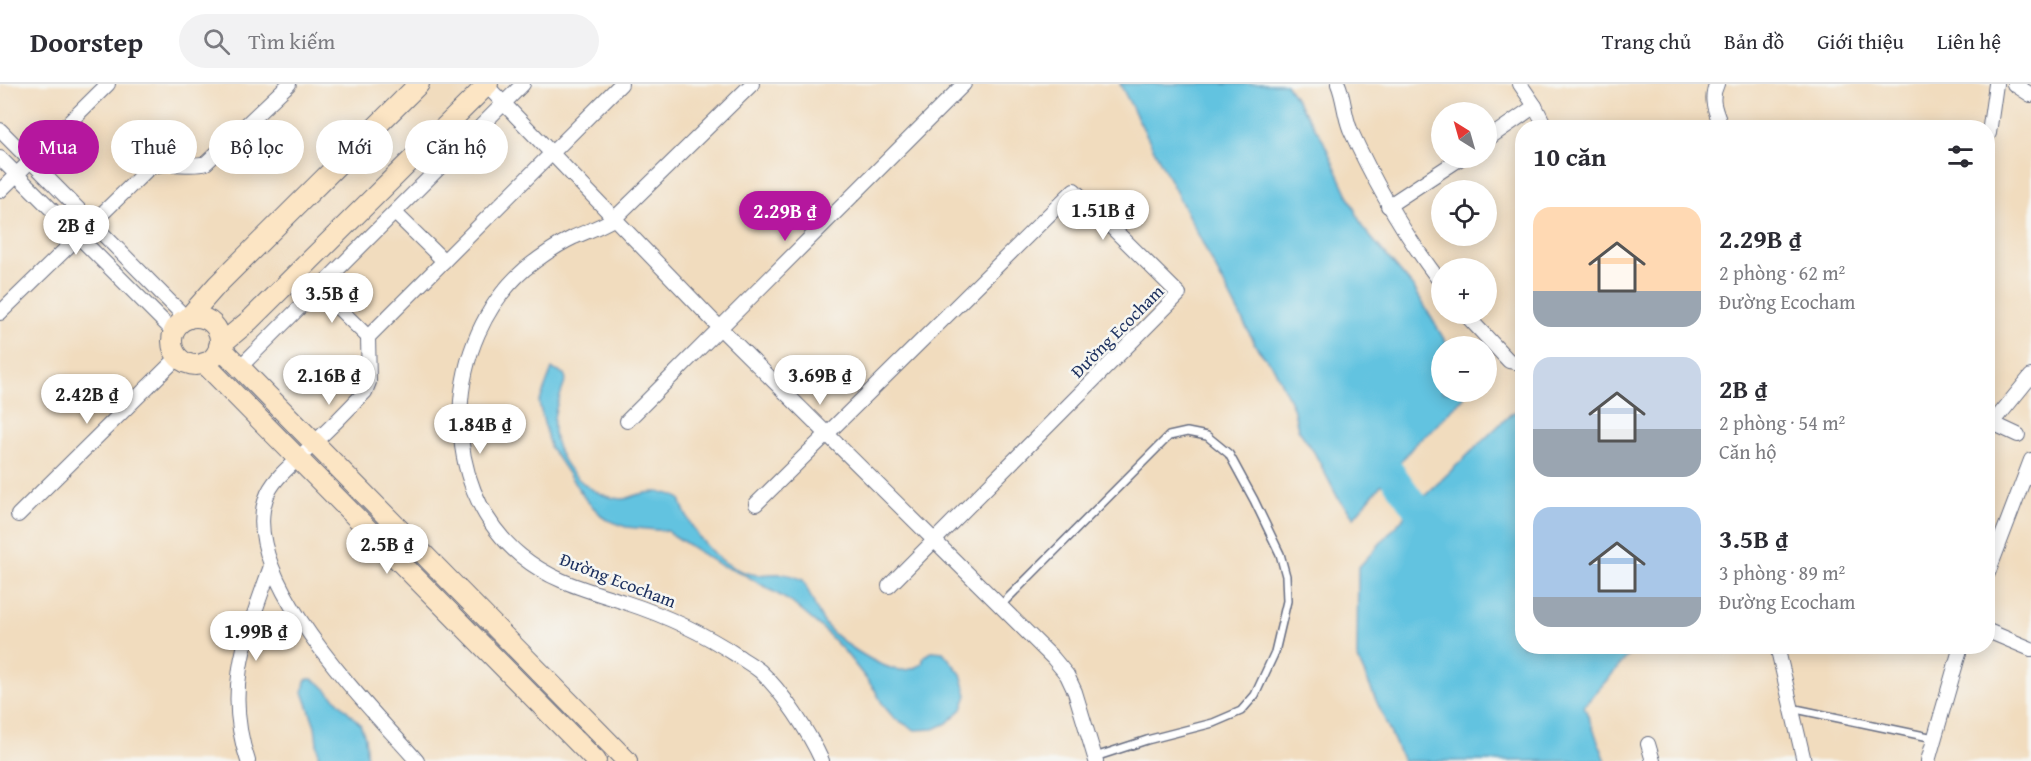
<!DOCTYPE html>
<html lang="vi">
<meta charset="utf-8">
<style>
body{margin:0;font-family:"Gentium Book Plus",serif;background:#f2f2f3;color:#2b2b33;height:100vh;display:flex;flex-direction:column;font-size:22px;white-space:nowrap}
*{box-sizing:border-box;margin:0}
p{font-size:20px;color:#7c7c81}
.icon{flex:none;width:33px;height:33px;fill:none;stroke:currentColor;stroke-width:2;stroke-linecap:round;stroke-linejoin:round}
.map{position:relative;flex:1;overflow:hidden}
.side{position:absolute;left:1515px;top:36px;width:480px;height:534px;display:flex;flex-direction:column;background:#fff;border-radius:24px;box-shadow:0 3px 15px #0003}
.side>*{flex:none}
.banner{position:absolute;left:18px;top:36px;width:570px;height:54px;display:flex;gap:12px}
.needle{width:39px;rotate:323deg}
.fabs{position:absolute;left:1431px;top:18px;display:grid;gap:12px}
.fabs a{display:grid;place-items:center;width:66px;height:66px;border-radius:50%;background:#fff;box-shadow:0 3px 15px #0003;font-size:30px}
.price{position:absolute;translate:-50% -51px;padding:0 14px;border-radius:21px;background:#fff;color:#222;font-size:20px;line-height:39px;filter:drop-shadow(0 2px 3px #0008)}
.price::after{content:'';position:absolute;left:50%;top:36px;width:18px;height:14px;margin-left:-9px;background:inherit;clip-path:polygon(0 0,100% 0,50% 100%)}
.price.current{background:#b5179e;color:#fff}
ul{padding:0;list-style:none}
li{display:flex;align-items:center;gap:18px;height:150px;padding:0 18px}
li span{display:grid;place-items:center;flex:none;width:168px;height:120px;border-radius:18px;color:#555}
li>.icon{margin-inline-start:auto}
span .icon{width:72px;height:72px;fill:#fffc;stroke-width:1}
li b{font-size:26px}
h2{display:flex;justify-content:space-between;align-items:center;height:72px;padding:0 18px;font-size:26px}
.tag{padding:0 21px;border-radius:27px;background:#fff;box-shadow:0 3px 15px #0003;font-size:21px;line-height:54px}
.tag.current{background:#b5179e;color:#fff}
header{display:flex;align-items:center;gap:36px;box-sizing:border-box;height:84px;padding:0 30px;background:#fff;border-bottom:2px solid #e1e1e2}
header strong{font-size:28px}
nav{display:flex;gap:33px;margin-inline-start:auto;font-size:21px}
.search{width:420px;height:54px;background:#f2f2f3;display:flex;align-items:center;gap:15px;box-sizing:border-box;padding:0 21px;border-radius:33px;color:#7c7c81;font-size:22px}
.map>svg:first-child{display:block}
.water{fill:#62c3e0;stroke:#3e799f;stroke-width:1.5}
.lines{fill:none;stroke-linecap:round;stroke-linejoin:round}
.stream{stroke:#62c3e0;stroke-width:4.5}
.river{stroke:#62c3e0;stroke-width:28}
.lane-casing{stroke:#666c80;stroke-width:10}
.street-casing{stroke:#666c80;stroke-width:16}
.secondary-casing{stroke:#666c80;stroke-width:22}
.lane{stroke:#fff;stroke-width:7}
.street{stroke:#fff;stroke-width:14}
.secondary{stroke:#fce5c4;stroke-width:20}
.labels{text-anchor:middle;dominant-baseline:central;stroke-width:5;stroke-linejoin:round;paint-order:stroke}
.street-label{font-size:18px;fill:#1b2f5e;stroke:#f6f6f2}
</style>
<header>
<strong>Doorstep</strong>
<div class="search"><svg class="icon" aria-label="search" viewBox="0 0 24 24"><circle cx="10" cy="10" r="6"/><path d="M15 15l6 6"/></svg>Tìm kiếm</div>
<nav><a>Trang chủ</a><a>Bản đồ</a><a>Giới thiệu</a><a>Liên hệ</a></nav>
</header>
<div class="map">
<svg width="2031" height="677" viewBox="0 0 2031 677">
<rect width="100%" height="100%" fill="#f6f6f2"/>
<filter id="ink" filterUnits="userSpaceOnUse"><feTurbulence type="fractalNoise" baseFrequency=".0167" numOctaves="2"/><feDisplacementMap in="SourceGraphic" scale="12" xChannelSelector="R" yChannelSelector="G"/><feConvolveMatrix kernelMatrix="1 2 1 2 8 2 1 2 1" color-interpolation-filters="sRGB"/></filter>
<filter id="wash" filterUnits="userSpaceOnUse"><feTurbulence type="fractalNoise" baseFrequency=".008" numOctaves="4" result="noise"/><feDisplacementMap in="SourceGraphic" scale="24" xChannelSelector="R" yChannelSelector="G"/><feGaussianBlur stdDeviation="1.35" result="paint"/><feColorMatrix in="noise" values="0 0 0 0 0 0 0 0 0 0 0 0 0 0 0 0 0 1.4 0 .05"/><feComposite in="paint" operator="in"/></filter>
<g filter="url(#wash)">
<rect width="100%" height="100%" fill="#f1dcbe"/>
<g class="water">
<path d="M1120 0H1286L1322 54 1363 144 1414 204 1448 262H1442V308H1463L1464 313 1432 346 1417 358 1354 433 1338 414 1314 368 1298 345 1293 323 1274 284 1257 264Z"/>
<path d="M552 285 564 290 566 295C562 308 555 322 554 335 550 374 585 413 622 415 628 415 631 413 636 411 652 407 666 406 680 415 690 448 719 486 757 491 765 491 773 489 781 490 788 490 796 493 803 496 810 509 815 525 823 537 834 555 879 584 900 586 908 587 915 584 922 580L924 572 933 567 943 568 961 590 967 611 962 625 947 639 934 645 915 646 894 634 883 621 875 606 845 568 822 544 791 518 745 491 718 480 667 447 626 443 605 435 586 416 550 363 539 319Z"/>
<path d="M1522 325V562L1636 563 1584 622 1606 677H1403L1357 573 1358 484 1415 421 1512 329Z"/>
<path d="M308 595H312L321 600 360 640 365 653 367 677H319L315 642 303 608 305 597Z"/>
</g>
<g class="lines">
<path class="stream" d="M1387 394 1415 421"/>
<path class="river" d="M1368 357 1437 453"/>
</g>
</g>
<g filter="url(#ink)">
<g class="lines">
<defs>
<g id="lane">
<path d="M1000 522 1169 352 1187 348 1207 352 1229 370 1254 416 1280 470 1286 492 1287 517 1275 568 1255 611 1241 627 1213 639 1147 656 1095 673"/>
<path d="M1791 624 1934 654"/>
</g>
<g id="street">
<path d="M485 0 720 244 1053 574 1067 591 1075 608 1096 677"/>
<path d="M752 0 615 134C602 142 588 147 574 153 557 161 540 173 525 185 444 255 435 401 521 472 553 498 585 505 624 518 664 531 702 548 738 572 745 577 754 582 760 587 782 607 810 650 822 677"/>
<path d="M1338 0C1344 14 1344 30 1350 45 1375 100 1405 152 1442 200"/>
<path d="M1520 0 1535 22 1546 44"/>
<path d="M1717 0C1709 16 1716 28 1722 44"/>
<path d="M2014 0 2031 11"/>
<path d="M0 46 187 235"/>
<path d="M1988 51 1989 49 1996 0"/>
<path d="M1486 56 1535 22"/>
<path d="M0 74 174 248"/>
<path d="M0 107 108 0"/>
<path d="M1388 122 1461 74"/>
<path d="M395 129 444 177"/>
<path d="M319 205 368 253"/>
<path d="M0 229 147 86C164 74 188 85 206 79L289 0"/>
<path d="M1465 230 1509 277 1522 279"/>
<path d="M240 283 523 0"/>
<path d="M627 337 964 0"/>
<path d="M1988 337 2018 351"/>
<path d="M1992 340 2031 292"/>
<path d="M756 420 1074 106 1179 210 889 502"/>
<path d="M18 431 178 273"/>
<path d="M1988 489 2031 376"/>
<path d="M1988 547 2031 565"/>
<path d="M1777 562 1804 677"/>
<path d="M1648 660 1653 677"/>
<path d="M248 677C223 604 247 550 271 482"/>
<path d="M417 677C369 622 238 493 266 414 272 395 293 380 307 366 327 347 346 328 365 308L369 298 368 253 621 0"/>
<path d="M1928 677 1961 562"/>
</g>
<g id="secondary">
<path d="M488 0 250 236 219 262 627 677"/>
<circle cx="196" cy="257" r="24"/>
<path d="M187 235 217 201 419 0"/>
<path d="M204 279 596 677"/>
</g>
</defs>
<use href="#lane" class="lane-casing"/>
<use href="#street" class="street-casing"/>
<use href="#secondary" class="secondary-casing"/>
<use href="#lane" class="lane"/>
<use href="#street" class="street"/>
<use href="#secondary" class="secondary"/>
</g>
</g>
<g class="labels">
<g class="street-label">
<text transform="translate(1117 247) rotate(-45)">Đường Ecocham</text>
<text transform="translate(618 496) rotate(21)">Đường Ecocham</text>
</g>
</g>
</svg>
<div class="fabs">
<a><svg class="needle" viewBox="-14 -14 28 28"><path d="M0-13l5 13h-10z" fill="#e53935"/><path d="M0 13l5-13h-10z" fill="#7c7c81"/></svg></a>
<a><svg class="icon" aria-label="locate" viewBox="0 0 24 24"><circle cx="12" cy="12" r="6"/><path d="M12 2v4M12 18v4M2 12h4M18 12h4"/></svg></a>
<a>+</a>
<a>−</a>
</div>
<b class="price" style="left:1103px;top:157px">1.51B ₫</b>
<b class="price current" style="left:785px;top:158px">2.29B ₫</b>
<b class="price" style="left:76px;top:172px">2B ₫</b>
<b class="price" style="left:332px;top:240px">3.5B ₫</b>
<b class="price" style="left:329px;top:322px">2.16B ₫</b>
<b class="price" style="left:820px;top:322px">3.69B ₫</b>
<b class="price" style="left:87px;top:341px">2.42B ₫</b>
<b class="price" style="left:480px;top:371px">1.84B ₫</b>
<b class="price" style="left:387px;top:491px">2.5B ₫</b>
<b class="price" style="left:256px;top:578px">1.99B ₫</b>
<div class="banner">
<a class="tag current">Mua</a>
<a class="tag">Thuê</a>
<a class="tag">Bộ lọc</a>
<a class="tag">Mới</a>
<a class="tag">Căn hộ</a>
</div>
<section class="side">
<h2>10 căn<svg class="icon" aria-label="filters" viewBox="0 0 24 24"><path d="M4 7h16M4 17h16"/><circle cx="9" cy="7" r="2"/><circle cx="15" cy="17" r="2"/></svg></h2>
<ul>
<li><span style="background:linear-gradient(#ffd9b3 70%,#9aa5b1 0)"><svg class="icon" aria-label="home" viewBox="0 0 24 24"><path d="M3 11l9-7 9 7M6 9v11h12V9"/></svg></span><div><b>2.29B ₫</b><p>2 phòng · 62 m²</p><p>Đường Ecocham</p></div></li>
<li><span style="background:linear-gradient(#c9d6e8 60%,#9aa5b1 0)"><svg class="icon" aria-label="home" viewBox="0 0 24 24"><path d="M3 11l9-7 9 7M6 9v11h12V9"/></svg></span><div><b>2B ₫</b><p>2 phòng · 54 m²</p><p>Căn hộ</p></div></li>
<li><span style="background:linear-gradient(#a9c7e8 75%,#9aa5b1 0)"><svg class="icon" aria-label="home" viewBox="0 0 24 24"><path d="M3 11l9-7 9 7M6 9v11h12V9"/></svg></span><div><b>3.5B ₫</b><p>3 phòng · 89 m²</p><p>Đường Ecocham</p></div></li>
</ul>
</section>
</div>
